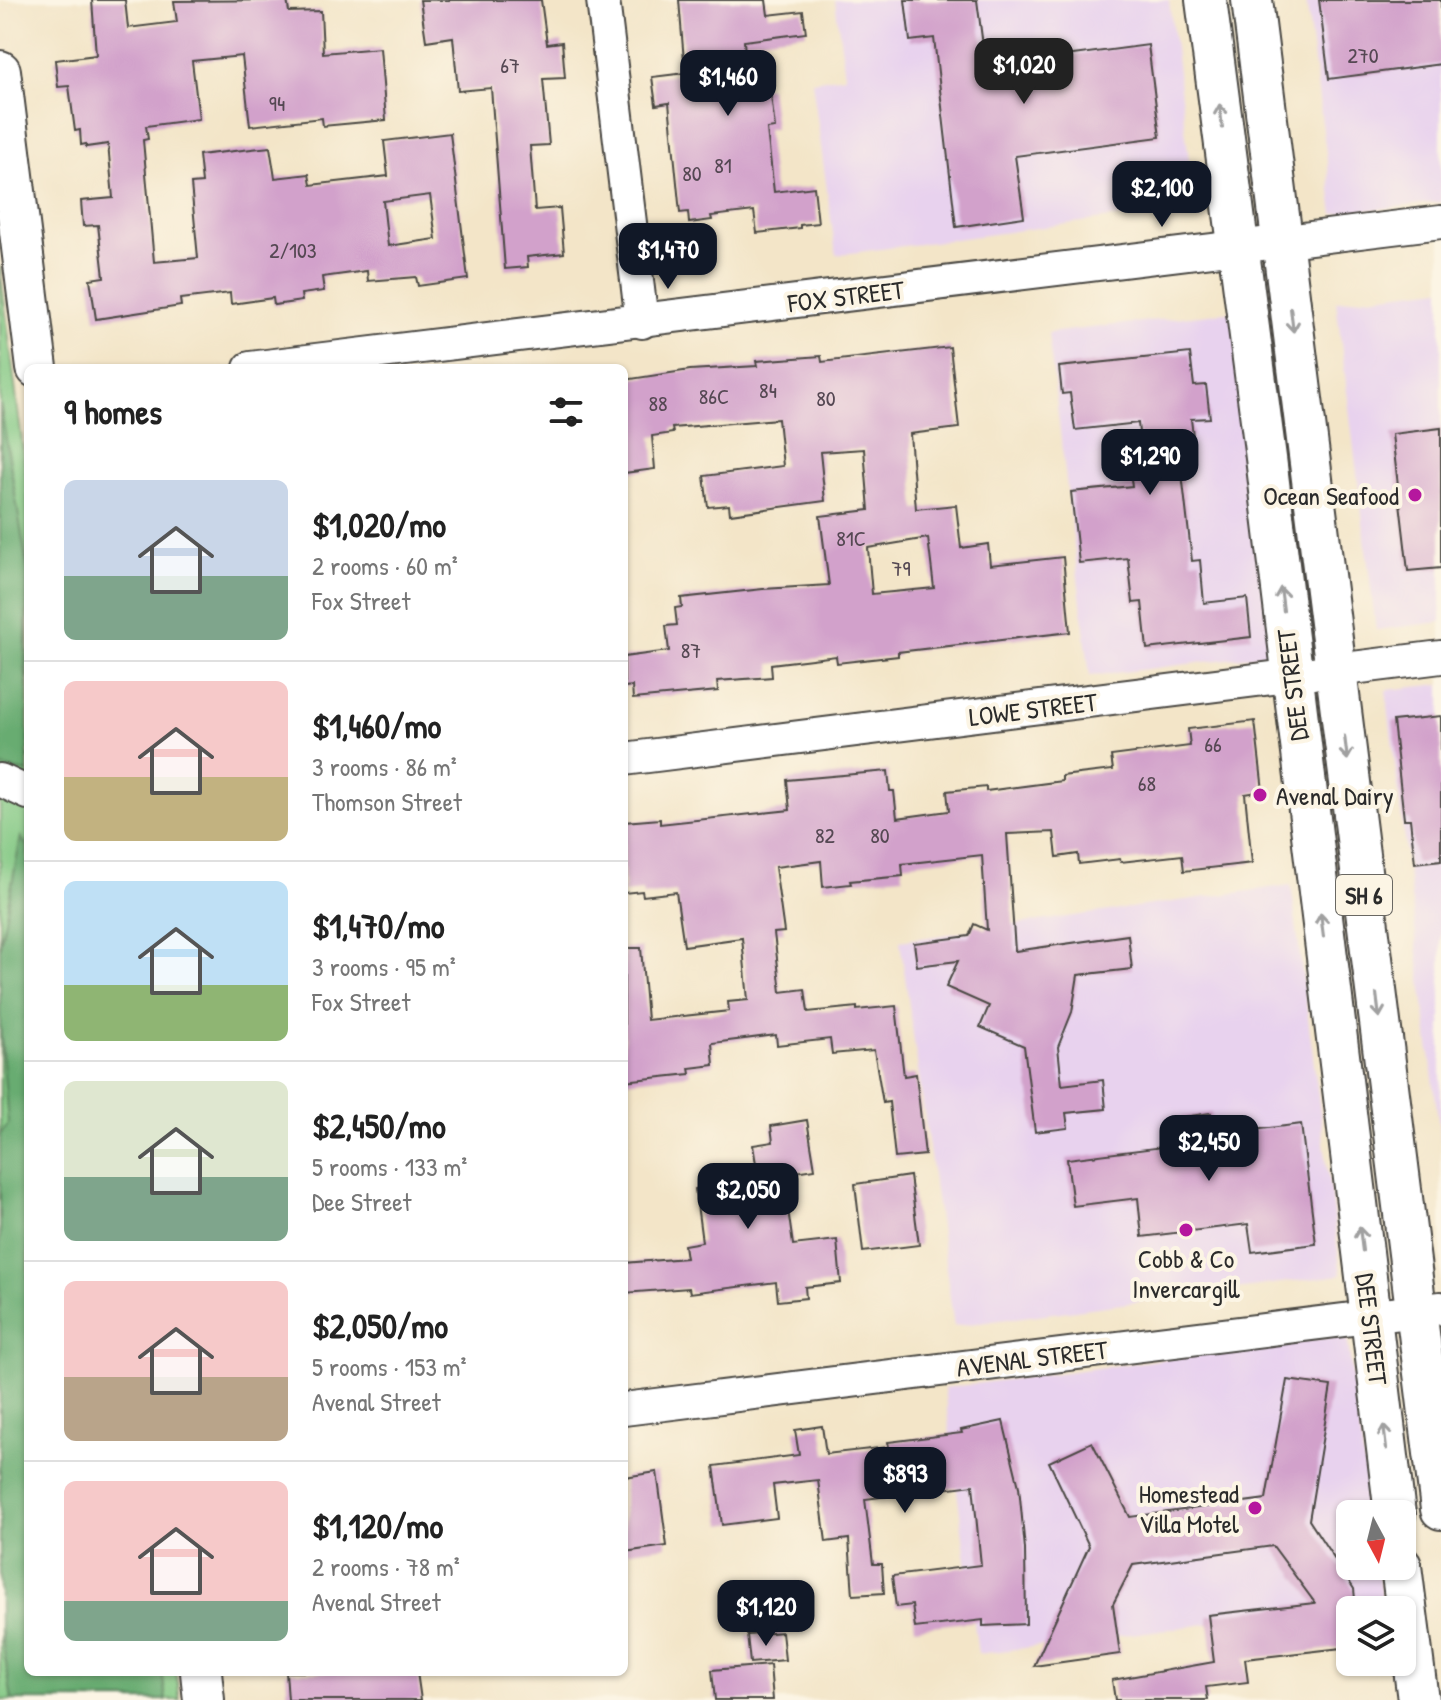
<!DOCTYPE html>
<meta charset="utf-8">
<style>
body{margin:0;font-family:"Patrick Hand",sans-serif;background:#f6f6f6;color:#222;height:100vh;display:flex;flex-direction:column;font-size:30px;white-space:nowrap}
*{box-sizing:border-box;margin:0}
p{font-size:26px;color:#767676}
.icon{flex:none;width:44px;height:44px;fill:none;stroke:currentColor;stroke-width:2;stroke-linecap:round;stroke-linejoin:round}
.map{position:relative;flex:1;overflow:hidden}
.details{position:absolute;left:24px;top:364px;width:604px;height:1312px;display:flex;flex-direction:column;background:#fff;border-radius:12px;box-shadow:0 2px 6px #0004}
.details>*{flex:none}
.needle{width:52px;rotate:173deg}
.controls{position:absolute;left:1336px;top:1500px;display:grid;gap:16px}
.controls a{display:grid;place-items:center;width:80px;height:80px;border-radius:12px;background:#fff;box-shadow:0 2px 6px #0004;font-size:40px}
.price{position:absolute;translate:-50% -68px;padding:0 18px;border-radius:16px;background:#111827;color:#fff;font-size:26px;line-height:52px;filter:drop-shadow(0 2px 4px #0008)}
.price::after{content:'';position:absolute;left:50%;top:48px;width:24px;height:18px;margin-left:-12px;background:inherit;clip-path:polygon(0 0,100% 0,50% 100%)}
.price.active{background:#222;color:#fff}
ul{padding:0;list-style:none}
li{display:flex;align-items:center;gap:24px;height:200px;padding:0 40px}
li+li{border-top:2px solid #e0e0e0}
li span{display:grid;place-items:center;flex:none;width:224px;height:160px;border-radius:12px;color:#555}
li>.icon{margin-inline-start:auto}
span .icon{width:96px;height:96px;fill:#fffc;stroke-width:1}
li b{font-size:34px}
h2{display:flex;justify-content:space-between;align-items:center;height:96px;padding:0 40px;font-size:34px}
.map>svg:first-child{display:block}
.built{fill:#e8d2ee}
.green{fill:#81c883;stroke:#567a57;stroke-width:2}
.forest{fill:#68ac71;stroke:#4a6c4e;stroke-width:2}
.building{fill:#d2a1cb;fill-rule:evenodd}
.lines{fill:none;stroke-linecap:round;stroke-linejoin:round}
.minor-casing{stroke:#494743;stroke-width:36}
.major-casing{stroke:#494743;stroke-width:44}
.minor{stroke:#fff;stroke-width:32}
.major{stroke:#fff;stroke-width:40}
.oneway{stroke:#a0a0a0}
.poi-dot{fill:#b5179e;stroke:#fcf5e5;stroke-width:3}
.labels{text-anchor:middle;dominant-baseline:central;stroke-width:8;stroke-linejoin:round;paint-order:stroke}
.number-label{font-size:22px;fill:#554853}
.shield{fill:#fcf5e5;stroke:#6a6863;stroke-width:2}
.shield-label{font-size:24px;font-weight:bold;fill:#2b2b2b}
.street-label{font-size:26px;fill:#2b2b2b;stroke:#fcf5e5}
.poi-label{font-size:26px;fill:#2b2b2b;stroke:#fcf5e5;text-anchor:end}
</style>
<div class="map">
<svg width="1441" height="1700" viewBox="0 0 1441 1700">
<rect width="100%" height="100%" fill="#fcf5e5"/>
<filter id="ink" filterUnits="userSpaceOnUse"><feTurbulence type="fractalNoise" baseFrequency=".0125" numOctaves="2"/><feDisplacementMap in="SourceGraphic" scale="16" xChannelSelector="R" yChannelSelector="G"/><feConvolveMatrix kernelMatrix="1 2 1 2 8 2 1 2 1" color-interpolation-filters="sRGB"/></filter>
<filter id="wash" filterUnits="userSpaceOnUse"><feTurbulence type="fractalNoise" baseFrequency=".006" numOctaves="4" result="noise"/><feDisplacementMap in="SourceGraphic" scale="32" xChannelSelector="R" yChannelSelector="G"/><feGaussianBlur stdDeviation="1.8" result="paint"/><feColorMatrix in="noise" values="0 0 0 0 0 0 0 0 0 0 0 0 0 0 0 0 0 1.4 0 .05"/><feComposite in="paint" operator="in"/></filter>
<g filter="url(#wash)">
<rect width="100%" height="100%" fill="#f3e5c8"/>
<g class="built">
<path d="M835 0H1169L1193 192 1179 209 836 255 812 81 845 76Z"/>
<path d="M1306 0H1441V202L1334 214Z"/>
<path d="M1441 288V622L1376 630 1336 301Z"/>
<path d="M1234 311 1276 653 1090 676 1048 333Z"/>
<path d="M1441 684V1144L1386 690Z"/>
<path d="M1291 885 1341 1275 954 1326 900 941Z"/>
<path d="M1347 1335 1371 1514H1350V1566H1377L1382 1601 978 1654 944 1388Z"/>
</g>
<path class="green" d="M0 266 28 489V1672H176L180 1700H0Z"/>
<g class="forest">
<path d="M0 403 28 571 25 667 28 690V772L0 767Z"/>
<path d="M21 837 28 848V1672H162L166 1700H12L0 1627V1133L8 1124 0 1024V945Z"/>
</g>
<g id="blocks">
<g class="building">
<path d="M92 0H125L128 28 177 22 174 1 287 0 289 12 321 11 323 53 380 48 386 120 323 126 322 118 250 126 242 56 192 61 199 119 146 126 148 139 143 140 154 262 198 258 191 184 202 183 199 155 270 147 275 178 309 174 311 185 388 176 384 141 450 133 468 279 418 286 416 277 368 281 367 271 322 277 324 291 301 294 302 301 274 305 273 298 231 304 230 293 180 299 181 306 96 319 90 279 104 277 98 225 83 226 81 201 113 198 108 144 86 147V144L81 145 80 130 75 131 69 86 58 87 55 60 96 55ZM430 195 436 239 388 246 383 201Z"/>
<path d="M420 0H541L547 44 562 42 565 78 543 79 549 145 530 146 535 210 560 208 564 253 527 257 528 267 505 269 491 88 458 91 453 37 426 41Z"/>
<path d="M679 0H766L768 15 803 11 806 33 744 41 748 89 770 87 775 128 767 129 774 192 814 187 818 223 800 225V228L757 233 754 211 711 216 712 220 689 223 688 212 680 213 669 103 656 105 652 77 685 73Z"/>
<path d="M905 0H977L985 61 1005 58V64L1148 45 1160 137 1015 156 1024 217 956 227 934 38 910 41Z"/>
<path d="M1319 0H1441V64L1329 79Z"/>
<path d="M950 347 959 428 910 434 916 509 956 505 961 548 988 544 990 565 1063 557 1070 632 898 652V656L837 663 836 656 771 664 772 677 717 681 718 691 633 699 632 686 624 687V657L669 651 666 626 677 625 675 608 682 607 681 598 763 589 829 585 820 516 869 510 864 449 820 452 825 501 730 514 729 505 708 507 704 476 783 466 778 419 672 428 673 433 652 436 655 469 624 473V380L690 370 757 366 756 361 821 356 822 362ZM928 538 934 588 872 594 868 548Z"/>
<path d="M1190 353 1194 386 1206 385 1210 418 1191 419 1193 436 1178 438 1192 561 1200 560 1204 603 1247 598 1251 637 1147 649 1142 602 1133 603 1128 558 1079 563 1071 492 1132 486 1130 472 1143 470 1138 423 1075 430 1070 393 1062 394 1059 367Z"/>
<path d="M1441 428V568L1408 571 1392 434Z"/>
<path d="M1441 716V860L1415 863 1410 819H1404L1393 721Z"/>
<path d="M1255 721 1263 791 1245 794 1252 863 1184 871 1182 855 1121 862 1120 859 1079 864 1078 854 1057 857 1054 832 1007 834 1015 951 1128 935 1132 969 1078 975 1072 1012 1058 1047 1062 1085 1103 1080 1106 1109 1066 1113 1068 1128 1035 1132 1024 1046 980 1027 989 1006 946 987 958 961 917 966 914 943 969 936 974 924 987 930 982 855 902 864 903 876 850 881 851 884 823 887 821 861 775 867 784 932 774 933 781 992 805 989 808 1012 857 1007V1010L896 1006 904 1076 916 1074 925 1155 895 1158 889 1102 883 1103 874 1050 832 1054 830 1039 777 1045 776 1035 712 1043 714 1065 689 1068 690 1074 624 1081V948H641L647 1020 729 1011 728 1002 748 1000 742 938 684 946 676 892 643 896 642 891 624 893V822L660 819V824L790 810 787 780 888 771 890 791H894L897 818 949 811 947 791 986 787V791L1062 781V776L1113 770 1111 756 1190 746 1188 729Z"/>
<path d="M1211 1113 1214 1135 1301 1124 1316 1244 1252 1252 1248 1224 1142 1237 1138 1198 1073 1206 1067 1159 1179 1145 1176 1118Z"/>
<path d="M807 1120 815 1169 783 1174 793 1245 837 1240 841 1283 805 1287 806 1298 778 1301 776 1282 690 1293 689 1288 624 1293V1263L686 1258 684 1245 702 1242 695 1189 713 1186 711 1177 757 1170 753 1145 773 1142 771 1126Z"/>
<path d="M910 1176 919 1245 863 1252 855 1184Z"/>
<path d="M1287 1380 1331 1386 1309 1520 1354 1589 1356 1610H1350V1647L1245 1659 1248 1682 1206 1687 1208 1700H1115L1112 1680 1214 1662 1208 1615 1315 1603 1273 1546 1133 1565 1113 1604 1120 1654 1034 1666 1089 1546 1049 1462 1092 1442 1130 1517 1266 1499Z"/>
<path d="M1003 1421 1019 1487 1025 1549 1026 1624 983 1626V1620L915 1628 912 1605 896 1607 892 1576 981 1565 973 1485 865 1499 873 1564H882L884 1593 853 1595 849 1539 826 1542 818 1480 773 1485 777 1518 722 1525 714 1466 799 1455 795 1430 822 1426 826 1454 889 1447 888 1442 962 1433 961 1430Z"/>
<path d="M657 1472 667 1546 624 1552V1477Z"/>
<path d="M782 1632 785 1660 750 1663 747 1635Z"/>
<path d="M770 1665 773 1700H715L712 1670Z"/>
<path d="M286 1672H417L421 1700H288Z"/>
</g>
</g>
</g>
<g filter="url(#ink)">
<use href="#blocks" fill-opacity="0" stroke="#494743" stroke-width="2"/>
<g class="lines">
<defs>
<g id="minor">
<path d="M603 0 642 322"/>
<path d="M250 368 1441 222"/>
<path d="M624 759 1441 657"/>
<path d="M0 780 28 793"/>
<path d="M624 1409 1441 1308"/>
</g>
<g id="major">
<path d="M1206 0 1266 458 1395 1514"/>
<path d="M1252 0 1441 1509"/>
<path d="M0 71 37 368"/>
<path d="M1401 1566 1418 1700"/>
<path d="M201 1672 204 1700"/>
</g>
</defs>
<use href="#minor" class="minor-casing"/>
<use href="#major" class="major-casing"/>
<use href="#minor" class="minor"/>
<use href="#major" class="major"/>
</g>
<defs><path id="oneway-shaft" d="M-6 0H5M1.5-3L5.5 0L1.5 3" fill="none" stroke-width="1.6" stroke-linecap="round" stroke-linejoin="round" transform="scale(2)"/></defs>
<g class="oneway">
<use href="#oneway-shaft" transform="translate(1221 116) rotate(-97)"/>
<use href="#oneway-shaft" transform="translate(1292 320) rotate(83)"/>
<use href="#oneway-shaft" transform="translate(1282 599) rotate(-97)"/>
<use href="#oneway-shaft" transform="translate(1346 748) rotate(83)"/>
<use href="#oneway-shaft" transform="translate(1322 925) rotate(-97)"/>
<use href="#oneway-shaft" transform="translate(1378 1006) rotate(83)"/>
<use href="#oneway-shaft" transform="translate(1361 1239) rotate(-97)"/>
<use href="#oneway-shaft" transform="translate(1385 1437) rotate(-97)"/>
</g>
</g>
<g class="poi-dot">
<circle cx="1415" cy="495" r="8"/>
<circle cx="1260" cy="795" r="8"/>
<circle cx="1186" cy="1230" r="8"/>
<circle cx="1255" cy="1508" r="8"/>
</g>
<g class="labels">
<g class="number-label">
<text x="1363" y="55">270</text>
<text x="510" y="65">67</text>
<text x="277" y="103">94</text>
<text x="723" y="165">81</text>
<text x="692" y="173">80</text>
<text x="293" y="250">2/103</text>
<text x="768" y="390">84</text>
<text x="714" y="396">86C</text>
<text x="826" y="398">80</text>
<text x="658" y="403">88</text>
<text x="851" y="538">81C</text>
<text x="901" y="568">79</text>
<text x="691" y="650">87</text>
<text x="1213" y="744">66</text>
<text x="1147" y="783">68</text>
<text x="825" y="835">82</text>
<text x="880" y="835">80</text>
</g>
<rect class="shield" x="1336" y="875" width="56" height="40" rx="6"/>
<g class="shield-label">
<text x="1364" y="895">SH 6</text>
</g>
<g class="street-label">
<text transform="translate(846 296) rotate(-7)">FOX STREET</text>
<text transform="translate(1292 685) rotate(-97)">DEE STREET</text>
<text transform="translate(1033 709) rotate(-7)">LOWE STREET</text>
<text transform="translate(1372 1329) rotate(83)">DEE STREET</text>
<text transform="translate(1032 1358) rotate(-7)">AVENAL STREET</text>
</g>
<g class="poi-label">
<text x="1399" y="495">Ocean Seafood</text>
<text x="1276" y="795" text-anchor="start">Avenal Dairy</text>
<text x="1186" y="1258" text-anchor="middle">Cobb &amp; Co<tspan x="1186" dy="30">Invercargill</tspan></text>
<text x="1239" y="1493">Homestead<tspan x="1239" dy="30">Villa Motel</tspan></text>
</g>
</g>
</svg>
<div class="controls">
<a><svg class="needle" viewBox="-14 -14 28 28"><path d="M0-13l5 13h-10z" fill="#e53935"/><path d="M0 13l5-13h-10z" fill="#767676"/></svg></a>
<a><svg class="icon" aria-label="layers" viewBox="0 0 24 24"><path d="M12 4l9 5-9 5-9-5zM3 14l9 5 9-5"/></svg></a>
</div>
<b class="price active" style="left:1024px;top:106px">$1,020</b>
<b class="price" style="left:728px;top:118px">$1,460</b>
<b class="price" style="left:1162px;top:229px">$2,100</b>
<b class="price" style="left:668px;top:291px">$1,470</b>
<b class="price" style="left:1150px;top:497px">$1,290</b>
<b class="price" style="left:1209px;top:1183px">$2,450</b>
<b class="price" style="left:748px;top:1231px">$2,050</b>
<b class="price" style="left:905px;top:1515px">$893</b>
<b class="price" style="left:766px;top:1648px">$1,120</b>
<section class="details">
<h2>9 homes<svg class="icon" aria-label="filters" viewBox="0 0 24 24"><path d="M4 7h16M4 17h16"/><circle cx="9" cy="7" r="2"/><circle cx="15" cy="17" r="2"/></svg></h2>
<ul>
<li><span style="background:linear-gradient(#c9d6e8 60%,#7fa58c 0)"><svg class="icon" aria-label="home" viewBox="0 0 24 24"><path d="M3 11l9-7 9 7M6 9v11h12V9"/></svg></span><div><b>$1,020/mo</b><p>2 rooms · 60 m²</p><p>Fox Street</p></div></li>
<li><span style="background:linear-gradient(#f6c9c9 60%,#c2b280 0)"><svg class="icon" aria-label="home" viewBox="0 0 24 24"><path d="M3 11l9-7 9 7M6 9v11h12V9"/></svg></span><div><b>$1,460/mo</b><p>3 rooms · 86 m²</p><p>Thomson Street</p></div></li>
<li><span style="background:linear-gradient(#bfe0f5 65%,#8fb573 0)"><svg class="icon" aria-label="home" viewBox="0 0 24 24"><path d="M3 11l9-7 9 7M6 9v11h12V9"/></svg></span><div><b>$1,470/mo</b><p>3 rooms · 95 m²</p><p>Fox Street</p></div></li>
<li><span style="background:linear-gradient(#dfe7d0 60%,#7fa58c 0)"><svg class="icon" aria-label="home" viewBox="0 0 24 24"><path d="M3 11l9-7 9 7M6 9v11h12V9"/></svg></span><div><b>$2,450/mo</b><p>5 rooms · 133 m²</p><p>Dee Street</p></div></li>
<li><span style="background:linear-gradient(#f6c9c9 60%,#b9a48a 0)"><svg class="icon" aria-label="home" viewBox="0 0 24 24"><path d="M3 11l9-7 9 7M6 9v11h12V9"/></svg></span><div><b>$2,050/mo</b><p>5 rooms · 153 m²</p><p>Avenal Street</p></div></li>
<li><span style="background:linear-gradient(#f6c9c9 75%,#7fa58c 0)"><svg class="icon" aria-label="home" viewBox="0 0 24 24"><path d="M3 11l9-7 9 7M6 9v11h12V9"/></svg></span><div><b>$1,120/mo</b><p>2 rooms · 78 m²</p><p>Avenal Street</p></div></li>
</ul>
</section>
</div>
